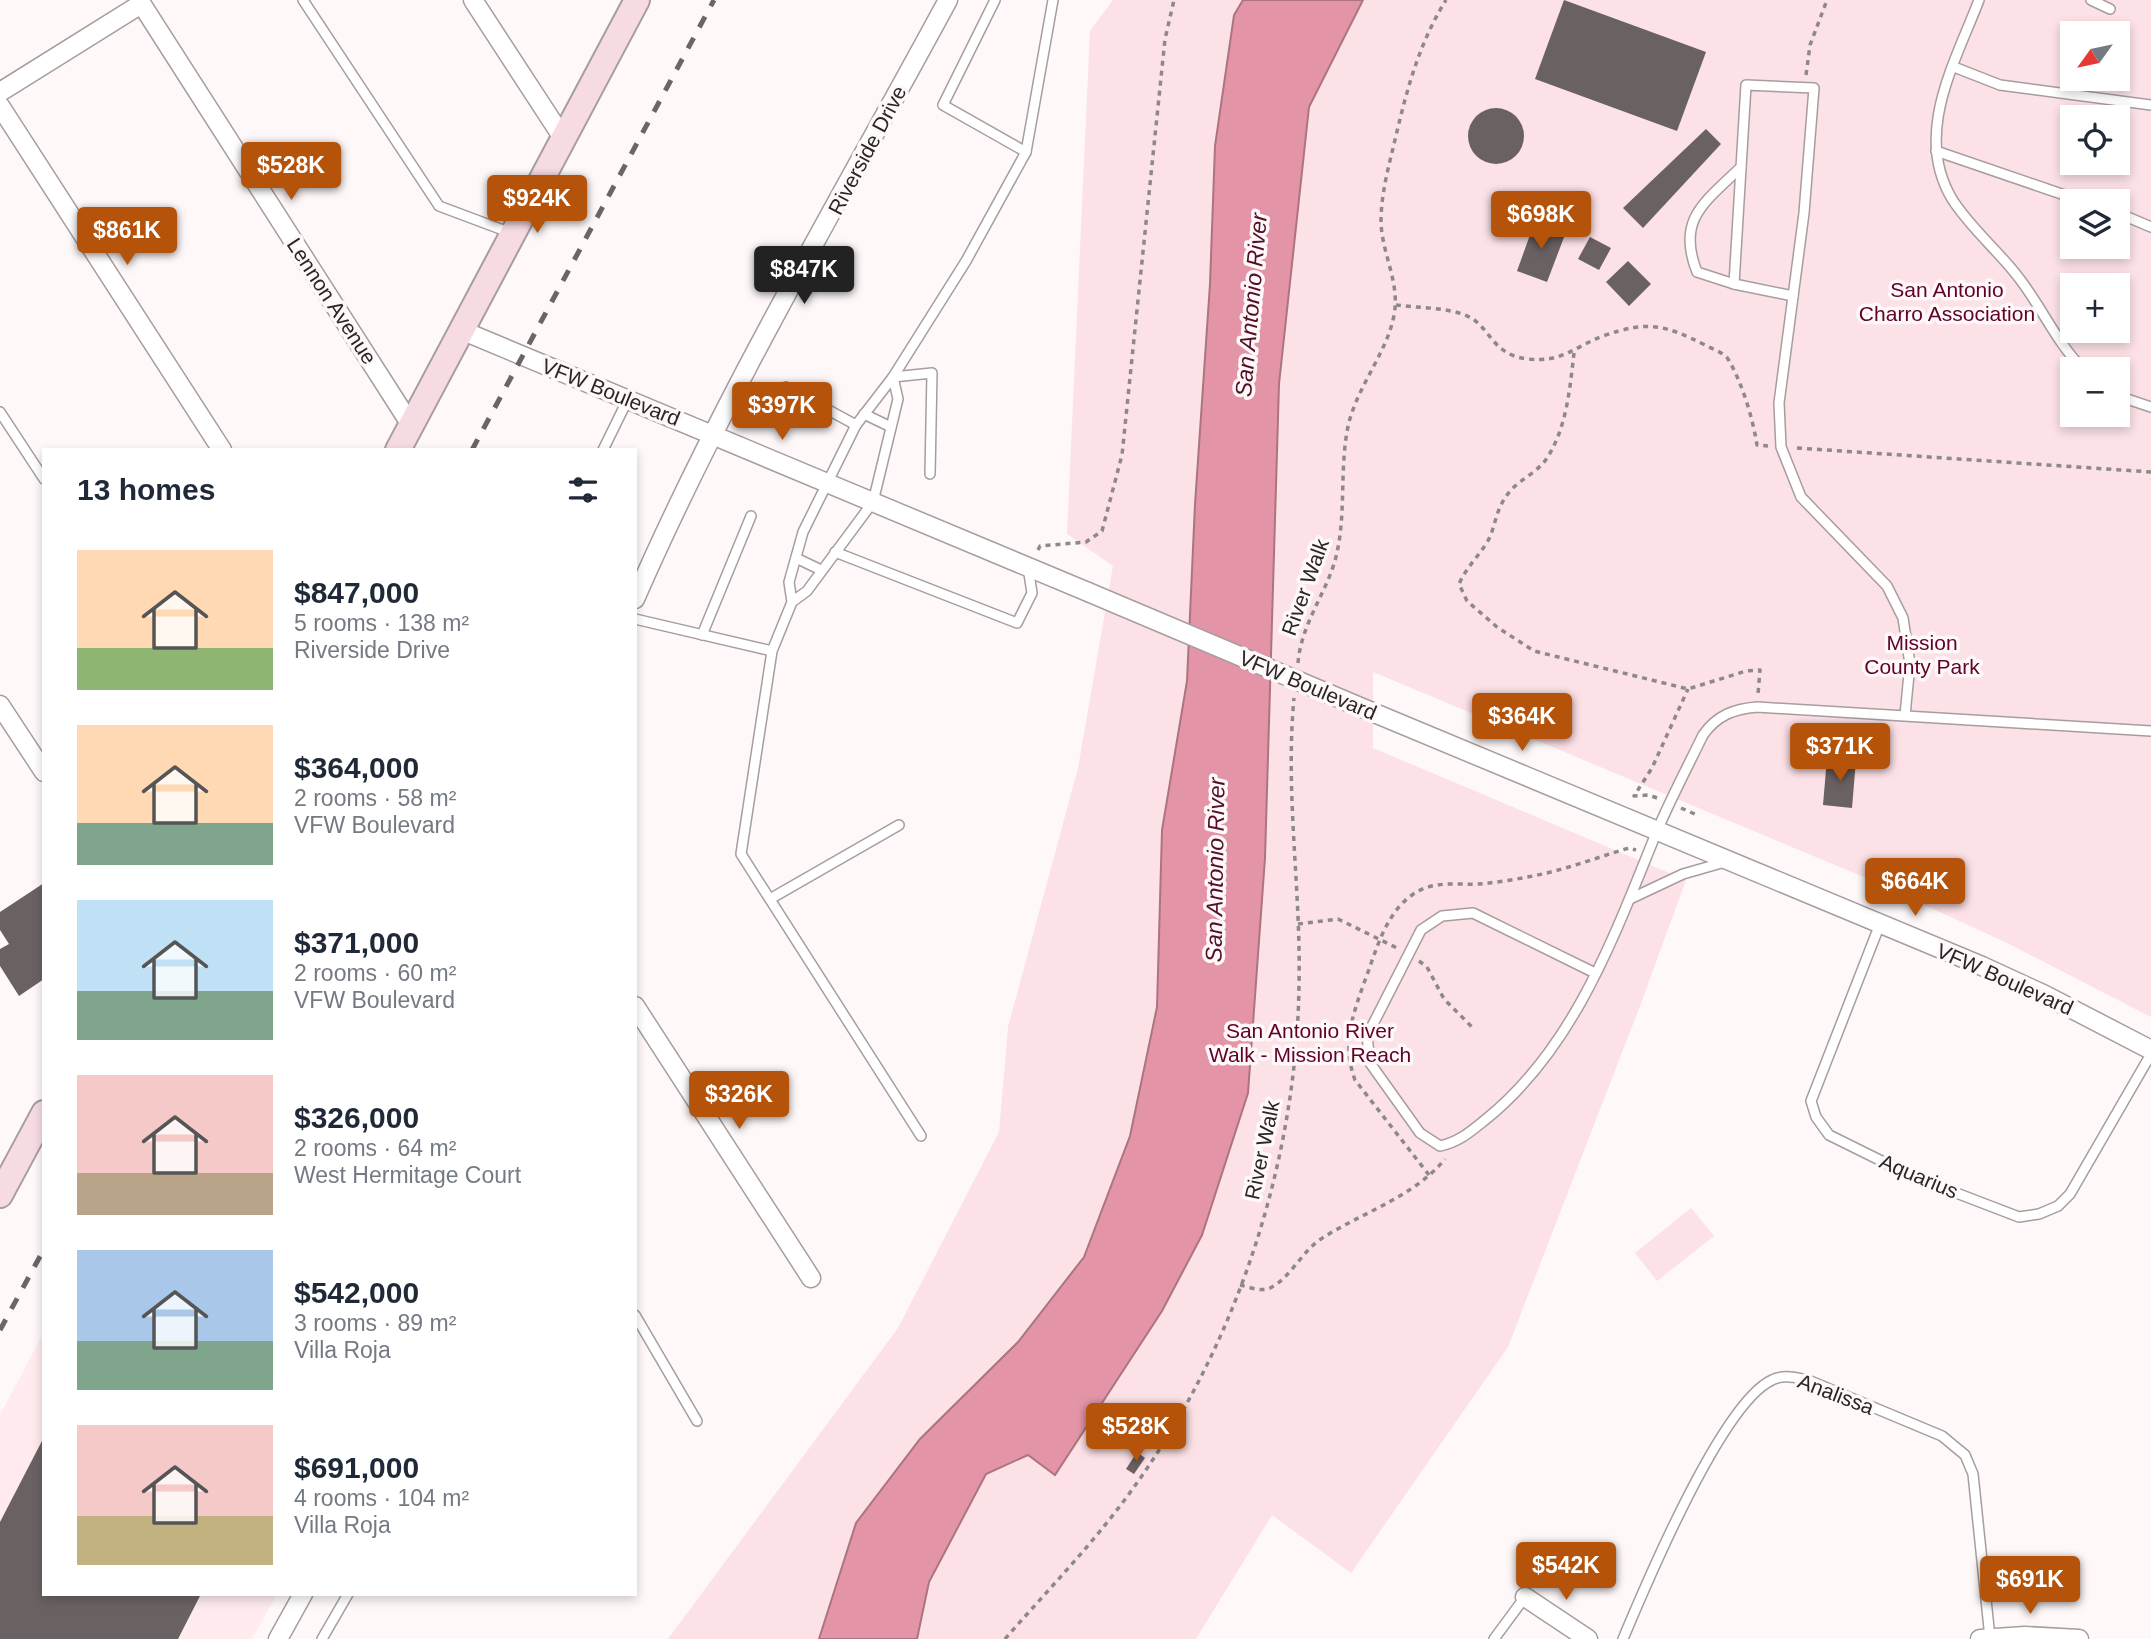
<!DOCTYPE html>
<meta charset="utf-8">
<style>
body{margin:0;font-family:Arial,sans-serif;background:#f2f2f3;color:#1f2937;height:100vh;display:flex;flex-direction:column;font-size:26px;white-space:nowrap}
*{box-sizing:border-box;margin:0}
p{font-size:23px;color:#747a83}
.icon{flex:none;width:38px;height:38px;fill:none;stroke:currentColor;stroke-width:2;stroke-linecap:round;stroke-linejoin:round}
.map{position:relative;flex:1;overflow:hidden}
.side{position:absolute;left:42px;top:448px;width:595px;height:1148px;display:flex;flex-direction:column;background:#fff;border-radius:0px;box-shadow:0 4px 10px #0003}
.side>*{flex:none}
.needle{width:46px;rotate:237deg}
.buttons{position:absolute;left:2060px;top:21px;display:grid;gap:14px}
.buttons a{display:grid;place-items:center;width:70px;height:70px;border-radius:0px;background:#fff;box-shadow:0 4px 10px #0003;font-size:35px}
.price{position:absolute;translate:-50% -60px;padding:0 16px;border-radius:7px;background:#b45309;color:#fff;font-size:23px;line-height:46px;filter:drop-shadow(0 2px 4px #0008)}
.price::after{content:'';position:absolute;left:50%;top:42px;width:21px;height:16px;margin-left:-10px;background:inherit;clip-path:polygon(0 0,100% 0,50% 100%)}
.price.current{background:#222;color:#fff}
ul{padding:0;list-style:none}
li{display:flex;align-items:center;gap:21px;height:175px;padding:0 35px}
li span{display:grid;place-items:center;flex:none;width:196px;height:140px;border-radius:0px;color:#555}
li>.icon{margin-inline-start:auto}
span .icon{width:84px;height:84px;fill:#fffc;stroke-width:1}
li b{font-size:30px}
h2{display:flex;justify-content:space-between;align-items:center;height:84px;padding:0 35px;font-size:30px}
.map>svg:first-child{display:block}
.built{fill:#ffebee}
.green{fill:#fce1e6;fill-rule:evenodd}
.water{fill:#e395a7;stroke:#ab7480;stroke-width:2}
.building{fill:#6a6162}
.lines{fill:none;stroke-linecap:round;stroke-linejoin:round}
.lane-casing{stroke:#a79d9e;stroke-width:12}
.street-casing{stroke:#a79d9e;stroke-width:21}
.secondary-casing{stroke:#a79d9e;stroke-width:28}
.path{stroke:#8d8989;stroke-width:3.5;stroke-dasharray:5 5;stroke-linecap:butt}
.lane{stroke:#fff;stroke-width:9}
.street{stroke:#fff;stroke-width:18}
.secondary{stroke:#f6dbe2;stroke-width:24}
.rail{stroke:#6a6666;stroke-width:5;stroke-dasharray:12 12;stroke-linecap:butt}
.street-bridge-casing{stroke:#a79d9e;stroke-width:21;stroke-linecap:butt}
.street-bridge{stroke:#fff;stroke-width:18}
.labels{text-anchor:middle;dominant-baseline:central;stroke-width:7;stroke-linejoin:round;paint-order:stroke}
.street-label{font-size:21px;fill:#292626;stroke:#fef8f9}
.park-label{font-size:21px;fill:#5f0129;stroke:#fef8f9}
.water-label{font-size:23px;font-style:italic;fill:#530f27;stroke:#fef8f9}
</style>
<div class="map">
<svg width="2151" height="1639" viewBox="0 0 2151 1639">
<rect width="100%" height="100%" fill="#fef8f9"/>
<path class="built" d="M44 1332V1594H277L252 1639H0V1415Z"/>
<g class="green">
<path d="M1113 0H2151V1017L2007 943 1866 878 1373 672V748L1686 880 1640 1006 1508 1347 1351 1573 1272 1515 1196 1639H668L898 1328 999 1132 1008 1027 1078 768 1113 566 1067 534 1090 31ZM2072 33H2118V79H2072ZM2072 117H2118V163H2072ZM2072 201H2118V247H2072ZM2072 285H2118V331H2072ZM2072 369H2118V415H2072Z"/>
<path d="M1691 1208 1714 1236 1657 1281 1635 1253Z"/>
</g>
<path class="water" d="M1243 0H1363L1309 107 1279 384 1265 858 1248 1093 1202 1235 1162 1311 1055 1475 1028 1455 986 1474 929 1582 917 1639H819L856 1523 920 1439 1018 1342 1084 1257 1130 1136 1157 1007 1162 830 1187 681 1195 504 1210 284 1215 146 1234 15Z"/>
<g class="building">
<path d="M1564 0 1706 52 1677 131 1535 79Z"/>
<circle cx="1496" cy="136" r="28"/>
<path d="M1706 129 1721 144 1643 228 1623 208Z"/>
<path d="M1535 221 1566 232 1547 282 1517 271Z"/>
<path d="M1590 237 1611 248 1599 270 1578 259Z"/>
<path d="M1628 261 1651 284 1629 306 1606 282Z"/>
<path d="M1827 758 1856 760 1852 808 1823 805Z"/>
<path d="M44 883V979L19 996 0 966V949L9 944 0 930V912Z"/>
<path d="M44 1437V1594H201L178 1639H0V1522Z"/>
<path d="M1137 1452 1145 1458 1134 1474 1126 1469Z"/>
</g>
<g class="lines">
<defs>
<g id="lane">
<path d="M303 0 439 206 511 233"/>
<path d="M995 0 943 105 1026 152"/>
<path d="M1979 0C1955 63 1913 134 1952 199 1969 226 1995 248 2015 273 2040 303 2055 341 2083 369"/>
<path d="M2091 0 2110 9"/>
<path d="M1954 67 2000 85 2151 105"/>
<path d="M1936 151 2082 201"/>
<path d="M1741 167C1705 202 1676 219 1697 272L1734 284 1793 296"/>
<path d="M2118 213 2151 227"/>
<path d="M1734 284 1746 85 1814 88 1804 213 1779 403 1781 447 1801 497 1887 586 1903 618 1910 664 1905 715"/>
<path d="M893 377 966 261 1026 152 1053 0"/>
<path d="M893 377 932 373 930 474"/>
<path d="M786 387 856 425"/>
<path d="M2118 396 2151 407"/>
<path d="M0 412 44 479"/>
<path d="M864 414 891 427"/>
<path d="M603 450 628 399"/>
<path d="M835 552 1017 623 1032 593 1028 567"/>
<path d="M796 558 821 570"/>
<path d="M792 602 807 591 873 502 898 399 893 377 856 425 803 532 789 582 792 602 772 651 741 854 921 1136"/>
<path d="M635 619 772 651"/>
<path d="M702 635 751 516"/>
<path d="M1632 898 1683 874 1725 862"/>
<path d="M770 899 899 825"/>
<path d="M1880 924 1811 1101 1816 1117 1829 1135 1912 1176 2019 1217 2039 1214 2058 1206 2070 1194 2151 1054"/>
<path d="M1595 973 1473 913 1442 916 1421 930 1367 1036 1370 1063 1420 1133 1440 1146C1459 1142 1470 1132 1485 1120 1575 1048 1615 934 1657 831 1671 798 1688 766 1703 735 1717 715 1734 709 1757 707L2151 731"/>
<path d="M635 1315 697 1421"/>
<path d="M322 1639 348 1594"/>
<path d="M1494 1639 1525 1597"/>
<path d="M1623 1639C1646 1584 1722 1403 1772 1380 1784 1374 1796 1378 1808 1380L1942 1436 1965 1455 1973 1474 1990 1638"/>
</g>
<g id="street">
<path d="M139 0 411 425"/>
<path d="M473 0 563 138"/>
<path d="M0 92 141 4"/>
<path d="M0 106 222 450"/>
<path d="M461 330 1088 592"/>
<path d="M635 599C725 393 841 198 948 0"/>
<path d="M0 705 44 772"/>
<path d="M1372 712 1982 966 2045 995 2151 1050"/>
<path d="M635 1006 811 1278"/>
<path d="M1525 1597 1588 1639"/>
<path d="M278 1639 303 1594"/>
<path d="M1980 1639 2025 1636 2079 1639"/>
</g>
<g id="secondary">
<path d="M398 450 637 0"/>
<path d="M0 1195 44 1113"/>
</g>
</defs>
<use href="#lane" class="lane-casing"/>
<use href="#street" class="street-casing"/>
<use href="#secondary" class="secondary-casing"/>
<g class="path">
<path d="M1806 75 1810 45 1827 0"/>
<path d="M1396 305C1418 308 1444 307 1465 315 1491 325 1490 355 1528 359 1562 363 1576 346 1603 336 1648 320 1665 325 1705 345 1712 349 1723 352 1728 359 1742 382 1753 419 1757 445L1768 446"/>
<path d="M1574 353C1570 387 1567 427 1547 458 1539 471 1521 479 1511 490 1493 511 1497 527 1486 544 1477 558 1466 568 1459 584L1467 601 1497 627 1534 651 1688 689 1746 671 1760 670 1758 694"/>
<path d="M1797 448 2151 472"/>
<path d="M1038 550 1040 546 1086 542 1102 531 1122 455 1165 39 1174 0"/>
<path d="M1298 663C1301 626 1323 598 1334 564 1348 518 1338 469 1349 422 1359 385 1385 354 1393 320 1402 285 1382 256 1381 222 1381 195 1388 169 1394 144 1406 93 1418 45 1446 0"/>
<path d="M1657 798 1649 795 1634 796 1652 768 1688 689"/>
<path d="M1681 808 1697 815"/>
<path d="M1298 924 1338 919 1397 948"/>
<path d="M1419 961 1427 967 1444 999 1474 1029"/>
<path d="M1429 1175 1355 1080C1342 1045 1352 1017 1364 983 1376 952 1384 915 1412 895 1433 880 1455 885 1479 884 1501 882 1525 878 1547 873 1575 866 1602 856 1629 848L1636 850"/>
<path d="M1240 1285C1250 1287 1262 1293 1272 1287 1290 1277 1301 1254 1318 1241 1359 1213 1412 1199 1445 1159"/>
<path d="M1005 1639C1046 1592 1089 1548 1126 1498 1234 1353 1297 1165 1299 984 1301 888 1285 794 1294 698"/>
</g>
<use href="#lane" class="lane"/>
<use href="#street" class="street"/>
<use href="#secondary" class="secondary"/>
<g class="rail">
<path d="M472 450 714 0"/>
<path d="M0 1330 44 1249"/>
</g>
<defs>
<path id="street-bridge" d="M1088 592 1372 712"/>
</defs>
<use href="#street-bridge" class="street-bridge-casing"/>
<use href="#street-bridge" class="street-bridge"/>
</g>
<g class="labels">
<g class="street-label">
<text transform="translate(867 150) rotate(-62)">Riverside Drive</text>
<text transform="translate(332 301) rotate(57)">Lennon Avenue</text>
<text transform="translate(611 392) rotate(22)">VFW Boulevard</text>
<text transform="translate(1305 587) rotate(-70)">River Walk</text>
<text transform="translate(1308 685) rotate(23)">VFW Boulevard</text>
<text transform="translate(2005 979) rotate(24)">VFW Boulevard</text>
<text transform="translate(1262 1150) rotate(-78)">River Walk</text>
<text transform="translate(1919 1176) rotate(23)">Aquarius</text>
<text transform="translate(1836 1394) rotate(21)">Analissa</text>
</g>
<g class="park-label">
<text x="1947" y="289">San Antonio<tspan x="1947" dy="24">Charro Association</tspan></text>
<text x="1922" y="642">Mission<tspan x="1922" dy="24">County Park</tspan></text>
<text x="1310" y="1030">San Antonio River<tspan x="1310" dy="24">Walk - Mission Reach</tspan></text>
</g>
<g class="water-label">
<text transform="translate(1251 305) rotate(-85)">San Antonio River</text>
<text transform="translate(1215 870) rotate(-89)">San Antonio River</text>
</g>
</g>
</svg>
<div class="buttons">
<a><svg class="needle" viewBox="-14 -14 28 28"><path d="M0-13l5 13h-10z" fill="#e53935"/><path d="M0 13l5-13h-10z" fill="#747a83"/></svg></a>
<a><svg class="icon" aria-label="locate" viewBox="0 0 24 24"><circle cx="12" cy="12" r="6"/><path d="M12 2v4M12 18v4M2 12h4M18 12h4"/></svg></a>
<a><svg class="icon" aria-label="layers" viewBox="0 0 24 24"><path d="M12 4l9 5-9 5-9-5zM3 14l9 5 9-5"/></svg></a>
<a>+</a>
<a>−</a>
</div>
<b class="price" style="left:291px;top:202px">$528K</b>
<b class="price" style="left:537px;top:235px">$924K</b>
<b class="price" style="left:1541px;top:251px">$698K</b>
<b class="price" style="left:127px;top:267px">$861K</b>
<b class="price current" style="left:804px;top:306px">$847K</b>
<b class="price" style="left:782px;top:442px">$397K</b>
<b class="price" style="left:1522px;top:753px">$364K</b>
<b class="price" style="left:1840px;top:783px">$371K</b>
<b class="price" style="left:1915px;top:918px">$664K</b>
<b class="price" style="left:739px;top:1131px">$326K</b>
<b class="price" style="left:1136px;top:1463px">$528K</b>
<b class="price" style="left:1566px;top:1602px">$542K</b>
<b class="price" style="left:2030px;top:1616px">$691K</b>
<section class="side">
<h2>13 homes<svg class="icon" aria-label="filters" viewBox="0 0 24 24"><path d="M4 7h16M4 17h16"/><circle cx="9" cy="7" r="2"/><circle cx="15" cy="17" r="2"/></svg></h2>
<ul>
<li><span style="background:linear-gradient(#ffd9b3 70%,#8fb573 0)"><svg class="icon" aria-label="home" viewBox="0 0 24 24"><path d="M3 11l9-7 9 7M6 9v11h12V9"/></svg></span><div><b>$847,000</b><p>5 rooms · 138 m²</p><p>Riverside Drive</p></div></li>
<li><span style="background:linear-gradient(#ffd9b3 70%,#7fa58c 0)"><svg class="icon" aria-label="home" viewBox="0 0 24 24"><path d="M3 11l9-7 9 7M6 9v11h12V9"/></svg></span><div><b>$364,000</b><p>2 rooms · 58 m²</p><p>VFW Boulevard</p></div></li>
<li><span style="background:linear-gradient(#bfe0f5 65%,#7fa58c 0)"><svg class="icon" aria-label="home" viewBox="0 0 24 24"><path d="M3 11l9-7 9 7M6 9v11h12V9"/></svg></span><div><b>$371,000</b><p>2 rooms · 60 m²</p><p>VFW Boulevard</p></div></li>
<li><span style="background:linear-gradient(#f6c9c9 70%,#b9a48a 0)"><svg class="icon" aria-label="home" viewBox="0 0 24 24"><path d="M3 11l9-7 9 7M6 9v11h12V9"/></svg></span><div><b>$326,000</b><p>2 rooms · 64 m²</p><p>West Hermitage Court</p></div></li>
<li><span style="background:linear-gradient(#a9c7e8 65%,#7fa58c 0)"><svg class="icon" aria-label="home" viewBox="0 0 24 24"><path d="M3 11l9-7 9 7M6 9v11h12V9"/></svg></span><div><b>$542,000</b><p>3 rooms · 89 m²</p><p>Villa Roja</p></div></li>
<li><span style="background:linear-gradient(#f6c9c9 65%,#c2b280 0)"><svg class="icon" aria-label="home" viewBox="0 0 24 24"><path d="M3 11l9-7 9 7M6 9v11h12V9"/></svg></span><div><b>$691,000</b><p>4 rooms · 104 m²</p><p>Villa Roja</p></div></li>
</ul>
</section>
</div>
